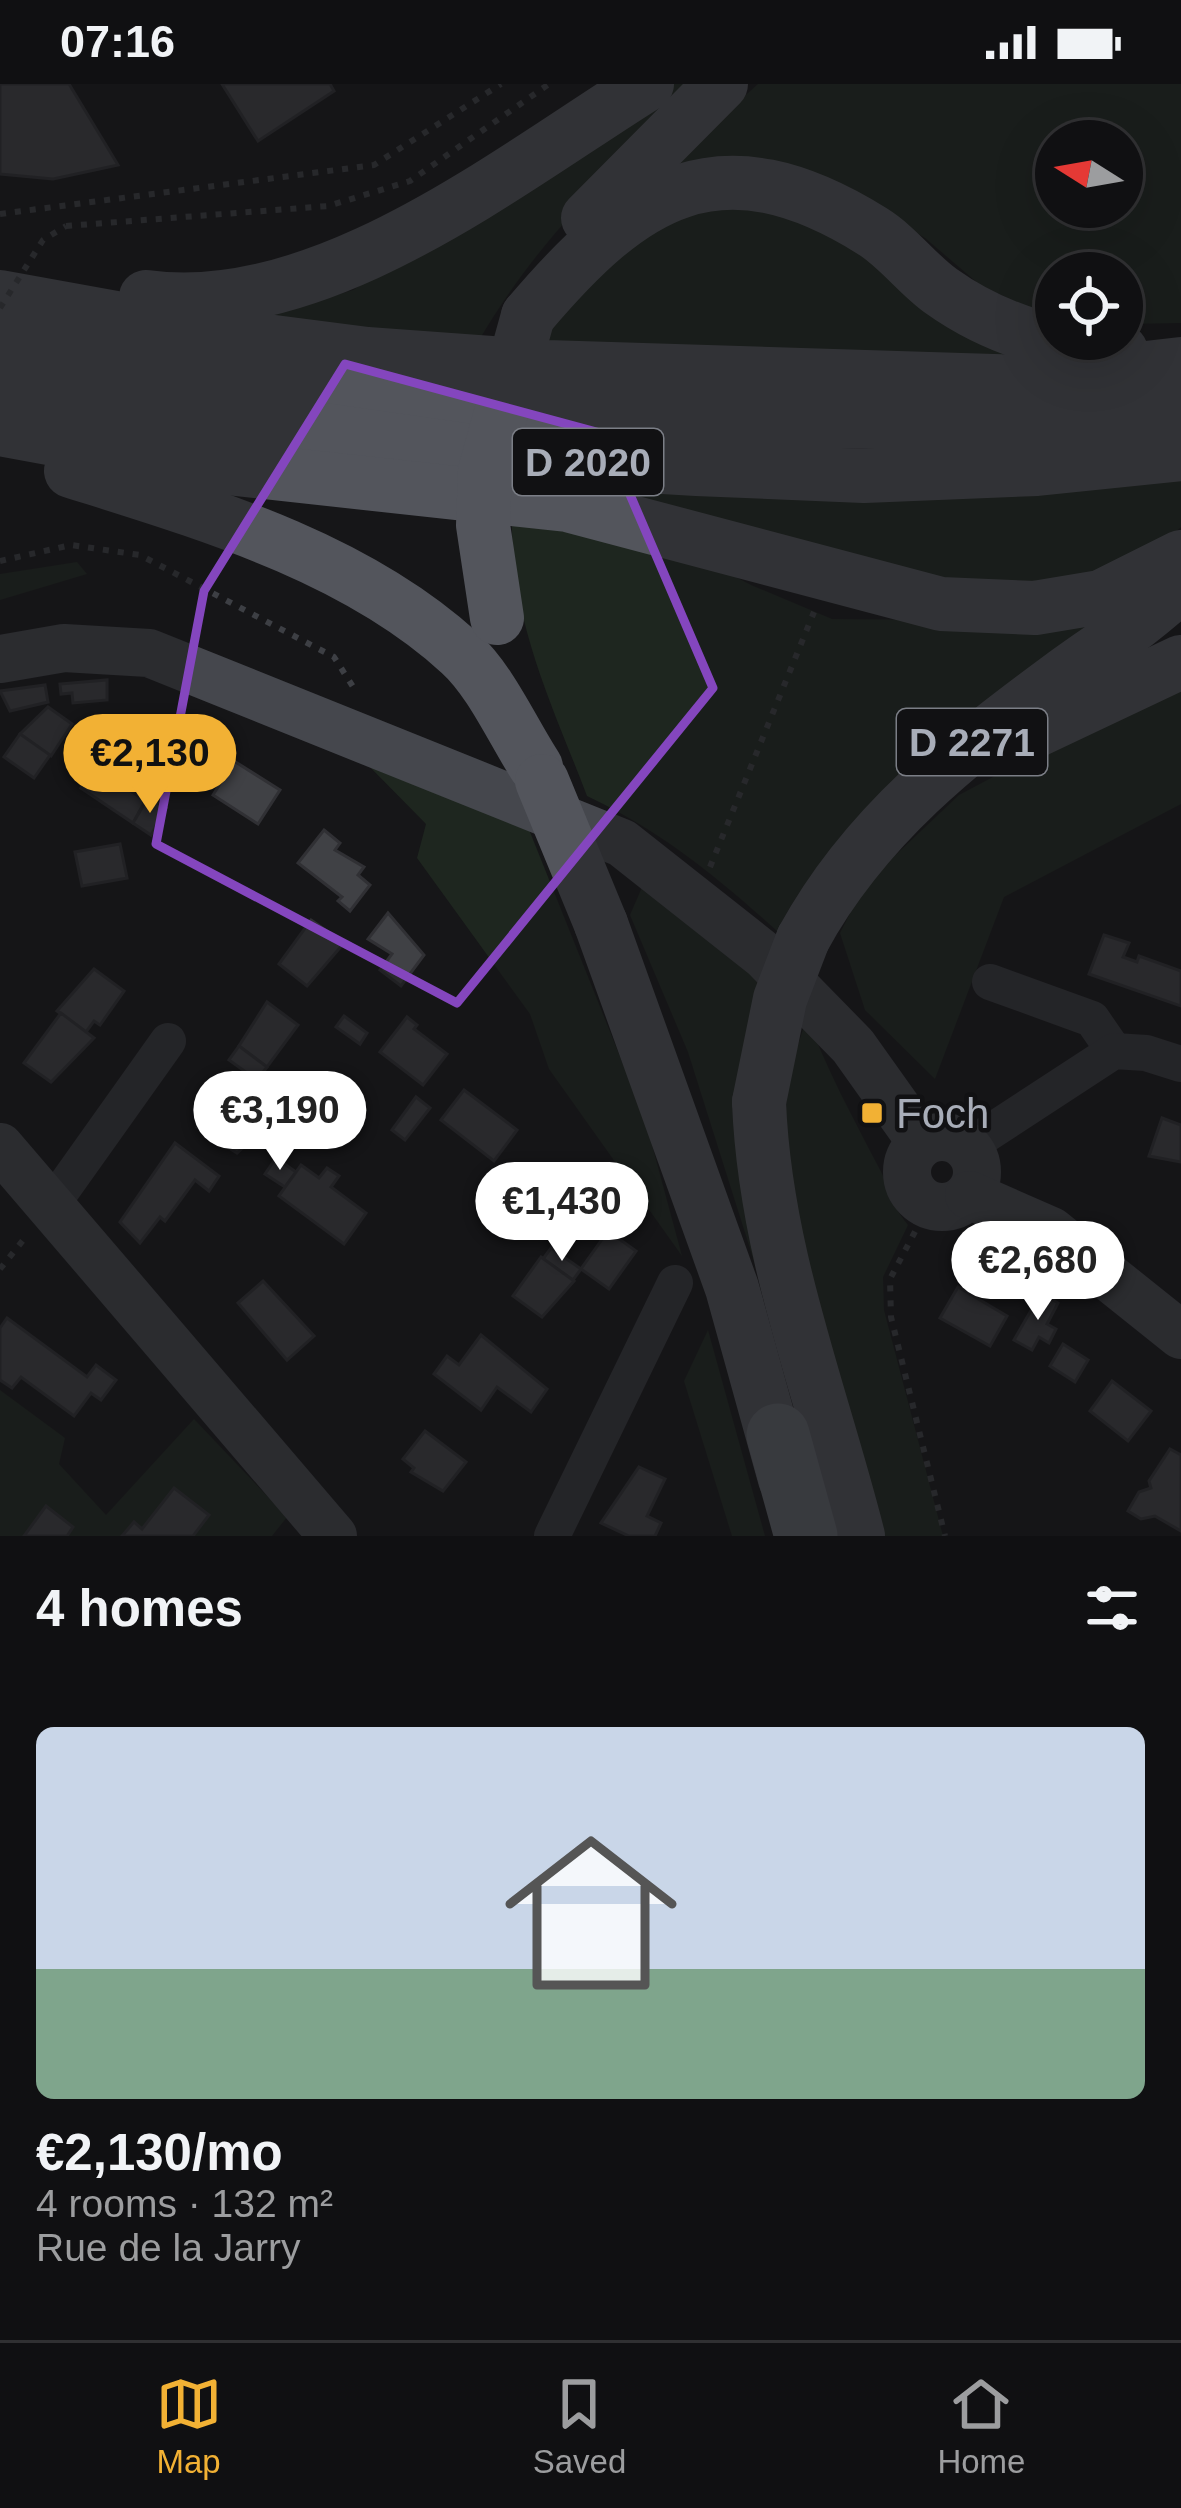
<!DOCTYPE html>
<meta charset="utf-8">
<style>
body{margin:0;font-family:Helvetica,sans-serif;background:#19191b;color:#f1f3f6;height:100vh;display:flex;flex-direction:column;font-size:45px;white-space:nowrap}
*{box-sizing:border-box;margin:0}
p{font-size:39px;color:#9c9d9f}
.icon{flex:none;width:66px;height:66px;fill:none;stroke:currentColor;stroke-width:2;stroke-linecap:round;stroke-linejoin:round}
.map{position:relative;height:1452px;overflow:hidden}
.side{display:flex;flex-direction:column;background:#101012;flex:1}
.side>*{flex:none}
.needle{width:78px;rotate:281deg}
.buttons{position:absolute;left:1035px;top:36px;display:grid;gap:24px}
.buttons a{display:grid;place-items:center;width:108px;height:108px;border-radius:50%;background:#101012;box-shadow:0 12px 48px #0002,0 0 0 3px #303032;font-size:60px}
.price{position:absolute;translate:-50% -102px;padding:0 27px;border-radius:42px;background:#fff;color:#222;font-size:39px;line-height:78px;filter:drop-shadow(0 3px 6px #0008)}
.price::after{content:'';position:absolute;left:50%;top:72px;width:36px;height:27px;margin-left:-18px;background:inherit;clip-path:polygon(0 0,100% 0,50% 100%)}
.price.active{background:#f2b134;color:#111}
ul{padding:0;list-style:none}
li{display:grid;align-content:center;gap:24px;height:636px;padding:0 36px}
li span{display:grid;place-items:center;height:372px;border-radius:18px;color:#555}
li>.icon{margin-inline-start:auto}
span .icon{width:216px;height:216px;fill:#fffc;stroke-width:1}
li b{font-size:51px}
h2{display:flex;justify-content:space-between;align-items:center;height:144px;padding:0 36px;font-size:51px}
.status{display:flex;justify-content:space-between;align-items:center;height:84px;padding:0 60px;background:#101012;direction:ltr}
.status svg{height:33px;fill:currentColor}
.tab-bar{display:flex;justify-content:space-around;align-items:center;height:168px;border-top:3px solid #303032;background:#101012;font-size:33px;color:#9c9d9f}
.tab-bar a{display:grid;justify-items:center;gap:6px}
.tab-bar .active{color:#f2b134}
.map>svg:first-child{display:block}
.green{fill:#1e261f;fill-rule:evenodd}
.building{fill:#404145;stroke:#303034;stroke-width:3}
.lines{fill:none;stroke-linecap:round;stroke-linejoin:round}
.path{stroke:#3d3f44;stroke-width:6;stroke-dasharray:6 9;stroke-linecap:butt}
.street{stroke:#37383d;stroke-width:36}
.secondary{stroke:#45474d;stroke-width:48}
.primary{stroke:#53555c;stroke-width:54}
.highway{stroke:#63666e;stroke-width:63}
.path-bridge{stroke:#3d3f44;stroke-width:6;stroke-dasharray:6 9;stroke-linecap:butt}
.primary-bridge{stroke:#53555c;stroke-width:54}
.marked{fill:none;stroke:#8446be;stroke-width:9;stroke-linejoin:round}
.poi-dot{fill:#f2b134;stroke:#111113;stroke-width:4.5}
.labels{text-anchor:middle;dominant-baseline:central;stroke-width:9;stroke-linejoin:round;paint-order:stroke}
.shield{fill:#111113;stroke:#7b7e86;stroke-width:3}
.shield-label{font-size:39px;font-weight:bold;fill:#a8adb8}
.poi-label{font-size:42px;fill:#a8adb8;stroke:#111113;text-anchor:start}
</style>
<div class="status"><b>07:16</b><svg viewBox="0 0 49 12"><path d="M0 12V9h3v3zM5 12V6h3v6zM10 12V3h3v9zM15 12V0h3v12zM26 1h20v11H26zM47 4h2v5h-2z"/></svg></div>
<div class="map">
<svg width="1181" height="1452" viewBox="0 0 1181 1452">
<rect width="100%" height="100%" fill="#161618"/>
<g class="green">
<path d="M666 0H708C614 87 544 145 478 258L275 244 256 224 324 215 353 206Z"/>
<path d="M758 0H1181V239L1122 240V189H1056V237L980 201 925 154 860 114 657 91ZM1056 57H1122V123H1056Z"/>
<path d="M708 115 796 130 1027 275 541 269C585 169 617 165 708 115Z"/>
<path d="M1181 392V443L1143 478 1061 506 907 497 526 403Z"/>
<path d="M512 428 656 451 751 501 832 535 1038 537 1143 503C1017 601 851 703 777 847 716 792 661 747 587 712 550 615 509 534 512 428Z"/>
<path d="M77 478 87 490 0 516V490Z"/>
<path d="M1181 593V720L1004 813 935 995 865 926 840 849 865 800 959 711Z"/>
<path d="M364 677 526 738 645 1035 682 1172 549 985 530 930 417 774 426 740Z"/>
<path d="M643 801 762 899 759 1193 688 968 630 831Z"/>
<path d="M807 933C827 986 852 1032 878 1082 891 1105 889 1118 908 1141L883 1193 884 1226 943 1452H884C847 1324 768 1125 789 995 792 975 801 953 807 933Z"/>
<path d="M708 1246 765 1452H732L684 1297Z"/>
<path d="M0 1306 65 1354 59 1380 106 1431 194 1335 287 1433 272 1452H0Z"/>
</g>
<g class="building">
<path d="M0 0H69L118 81 53 95 0 90Z"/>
<path d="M222 0H330L334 7 258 57Z"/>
<path d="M107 596V616L73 619 72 609 61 610 60 600Z"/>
<path d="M45 601 48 618 10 627 0 607Z"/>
<path d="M48 623 72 640 51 672 20 650Z"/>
<path d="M20 650 50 671 34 694 4 673Z"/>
<path d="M77 669 145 717 133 739 81 704 86 696 67 683Z"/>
<path d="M234 677 280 706 258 740 213 711Z"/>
<path d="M148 714 166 724 151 751 133 739Z"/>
<path d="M324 746 340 759 335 766 364 783 358 791 370 801 350 827 338 817 342 813 298 779Z"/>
<path d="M120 760 127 794 82 802 75 768Z"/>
<path d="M388 829 424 871 401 902 380 886 392 870 368 855Z"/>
<path d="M311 836 344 859 307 902 279 880Z"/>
<path d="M1104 851 1129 859 1123 873 1137 878 1139 872 1181 887V922L1089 890Z"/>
<path d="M94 885 124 907 100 941 94 937 86 948 57 927Z"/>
<path d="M267 918 298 941 267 983 239 962Z"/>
<path d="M61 929 94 954 51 998 24 979Z"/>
<path d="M344 932 367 949 360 960 336 943Z"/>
<path d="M407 933 417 941 414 945 447 970 423 1001 380 968Z"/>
<path d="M239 962 267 983 257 996 229 976Z"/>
<path d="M229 999 260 1022 245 1042 254 1053 237 1069 197 1043Z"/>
<path d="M464 1006 517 1046 494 1077 441 1036Z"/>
<path d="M416 1013 430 1024 405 1056 392 1046Z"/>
<path d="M1162 1034 1181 1041V1078L1149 1072Z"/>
<path d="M175 1059 219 1092 209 1107 195 1096 165 1137 160 1133 140 1159 120 1138Z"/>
<path d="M276 1074 296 1088 285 1103 265 1090Z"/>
<path d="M301 1081 319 1094 327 1084 339 1092 331 1103 366 1129 344 1160 279 1112Z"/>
<path d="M608 1147 636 1167 609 1205 581 1185Z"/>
<path d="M551 1164 581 1185 573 1196 543 1175Z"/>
<path d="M541 1173 574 1197 542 1233 513 1212Z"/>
<path d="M263 1197 314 1252 287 1276 238 1219Z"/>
<path d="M958 1203 1007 1232 990 1262 940 1234Z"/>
<path d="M1041 1209 1058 1219 1047 1240 1056 1245 1049 1259 1039 1253 1032 1266 1014 1256Z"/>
<path d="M7 1234 87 1293 96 1281 116 1296 101 1316 91 1309 74 1332 21 1293 12 1304 0 1296V1244Z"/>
<path d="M481 1251 547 1305 531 1328 497 1303 481 1326 434 1290 447 1272 459 1281Z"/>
<path d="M1063 1260 1088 1276 1075 1298 1050 1282Z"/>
<path d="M1112 1297 1151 1327 1128 1357 1090 1327Z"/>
<path d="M425 1347 466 1378 443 1407 411 1388 414 1384 403 1375Z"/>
<path d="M1170 1365 1181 1371V1447L1155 1432 1141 1435 1128 1427 1139 1408 1151 1404 1149 1397Z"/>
<path d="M639 1383 665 1395 647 1432 661 1439 655 1452H629L601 1439Z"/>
<path d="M174 1404 209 1431 193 1452H122L134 1438 142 1445Z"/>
<path d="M46 1422 73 1443 67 1452H24Z"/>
</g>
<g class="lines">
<g class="path">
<path d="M0 130 374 81 501 0"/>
<path d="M66 142 328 122 410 97 549 0"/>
<path d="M0 477 71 461 140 471 334 573 357 609"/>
<path d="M710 783 814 528"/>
<path d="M929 1121 890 1195 891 1233 945 1452"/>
<path d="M0 1185 28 1150"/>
</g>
<g class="street">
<path d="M990 898 1092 935 1114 967"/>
<path d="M967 1063 1114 967 1146 969 1181 980"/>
<path d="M50 1123 168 957"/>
<path d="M552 1452 675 1199"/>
</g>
<g class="secondary">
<path d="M0 575 64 564 149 569 622 759 765 872 853 962 922 1059"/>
<circle cx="942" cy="1088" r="35"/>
<path d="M0 1063 333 1452"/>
<path d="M969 1111 1051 1147 1181 1251"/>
</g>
<g class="primary">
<path d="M588 134 721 0"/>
<path d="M0 213 188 247 367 270 546 283 1024 298 1181 280"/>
<path d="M146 213C321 237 506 88 647 0"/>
<path d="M528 232C633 108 718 51 872 147 898 163 917 190 941 207 994 245 1058 264 1121 267"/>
<path d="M0 259C392 330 784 351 1181 331"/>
<path d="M0 300 528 375 697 385 864 392 1037 385 1181 370"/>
<path d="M0 345 190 380 567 421 941 520 1035 524 1101 513 1181 473"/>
<path d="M71 387C204 429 354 472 460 569 491 597 513 648 536 683"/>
<path d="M1020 654 1181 578"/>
<path d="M601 840 732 1204 785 1395"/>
<path d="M803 855C865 741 962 666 1065 590 1104 562 1146 535 1181 501"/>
<path d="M759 1018C765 1170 821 1306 858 1452"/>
</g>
<path class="highway" d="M778 1351 806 1452"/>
<path class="path-bridge" d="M0 224 43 156 66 142"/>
<g class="primary-bridge">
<path d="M497 534 483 441 485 387 528 232"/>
<path d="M542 697 601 840"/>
<path d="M759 1018 780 915 803 855"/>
</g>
</g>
<path d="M0 0H1181V1452H0ZM345 280 604 350 713 604 457 919 156 760 204 507Z" fill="#161618" fill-opacity=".55" fill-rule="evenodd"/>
<path class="marked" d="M345 280 604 350 713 604 457 919 156 760 204 507Z"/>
<rect class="poi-dot" x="860" y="1017" width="24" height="24" rx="6"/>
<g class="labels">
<g class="shield">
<rect x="513" y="345" width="150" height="66" rx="9"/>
<rect x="897" y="625" width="150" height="66" rx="9"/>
</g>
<g class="shield-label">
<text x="588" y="378">D 2020</text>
<text x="972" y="658">D 2271</text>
</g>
<g class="poi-label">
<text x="896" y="1029">Foch</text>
</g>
</g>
</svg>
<div class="buttons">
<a><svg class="needle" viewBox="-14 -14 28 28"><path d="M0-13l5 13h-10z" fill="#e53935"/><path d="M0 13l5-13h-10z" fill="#9c9d9f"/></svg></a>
<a><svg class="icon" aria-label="locate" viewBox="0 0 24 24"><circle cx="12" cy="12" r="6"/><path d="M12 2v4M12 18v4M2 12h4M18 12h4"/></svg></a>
</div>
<b class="price active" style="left:150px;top:732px">€2,130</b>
<b class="price" style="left:280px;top:1089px">€3,190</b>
<b class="price" style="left:562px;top:1180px">€1,430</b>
<b class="price" style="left:1038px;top:1239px">€2,680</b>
</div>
<section class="side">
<h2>4 homes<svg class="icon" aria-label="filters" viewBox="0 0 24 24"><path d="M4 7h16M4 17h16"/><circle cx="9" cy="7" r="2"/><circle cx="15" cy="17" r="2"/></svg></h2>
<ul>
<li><span style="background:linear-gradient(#c9d6e8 65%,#7fa58c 0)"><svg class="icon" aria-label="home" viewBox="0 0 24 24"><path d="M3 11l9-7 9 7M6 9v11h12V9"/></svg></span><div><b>€2,130/mo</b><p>4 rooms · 132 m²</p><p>Rue de la Jarry</p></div></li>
</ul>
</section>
<nav class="tab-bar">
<a class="active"><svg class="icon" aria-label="map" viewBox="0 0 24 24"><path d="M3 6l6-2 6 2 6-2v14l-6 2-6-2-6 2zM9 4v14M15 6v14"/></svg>Map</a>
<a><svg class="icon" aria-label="saved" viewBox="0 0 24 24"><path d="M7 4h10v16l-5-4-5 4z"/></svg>Saved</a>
<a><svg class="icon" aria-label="home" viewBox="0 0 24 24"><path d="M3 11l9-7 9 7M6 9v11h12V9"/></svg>Home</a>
</nav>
